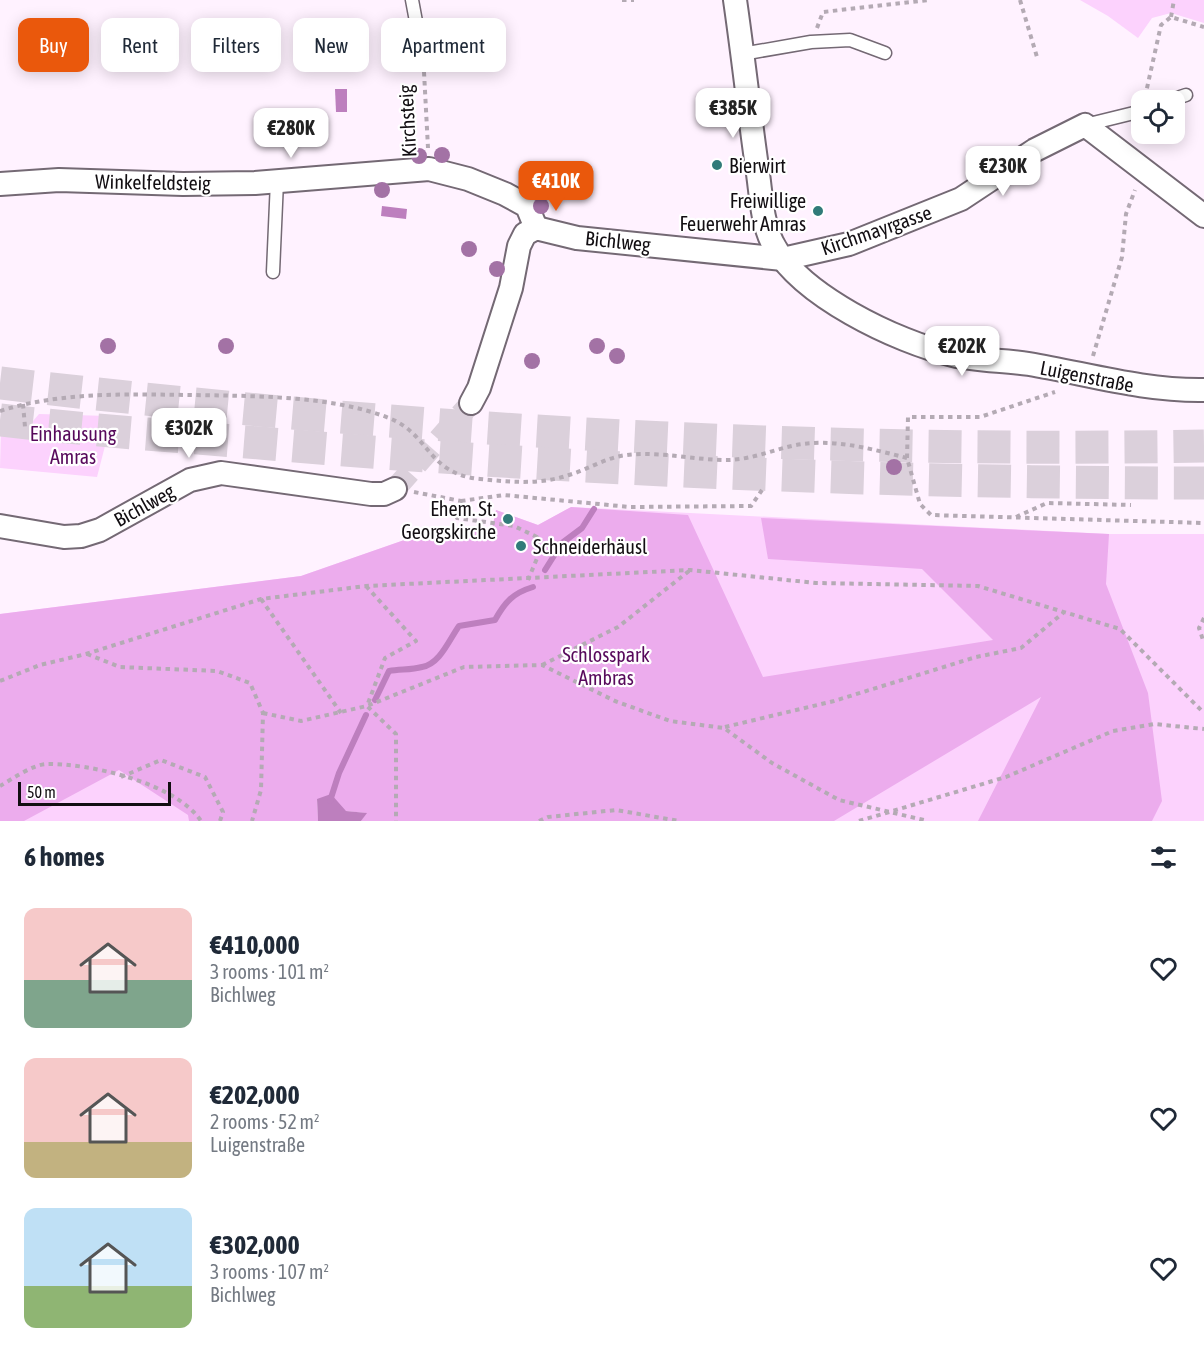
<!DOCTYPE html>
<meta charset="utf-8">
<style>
body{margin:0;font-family:"Asap Condensed",sans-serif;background:#f2f2f3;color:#1f2937;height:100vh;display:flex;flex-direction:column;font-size:22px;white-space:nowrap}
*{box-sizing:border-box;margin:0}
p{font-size:20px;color:#747a83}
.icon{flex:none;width:33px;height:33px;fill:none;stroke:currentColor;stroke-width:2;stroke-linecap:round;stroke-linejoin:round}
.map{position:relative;height:821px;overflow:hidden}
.panel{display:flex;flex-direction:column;background:#fff;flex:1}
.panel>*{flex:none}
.guide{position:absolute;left:18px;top:18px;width:600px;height:54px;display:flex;gap:12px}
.buttons{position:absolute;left:1131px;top:90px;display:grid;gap:12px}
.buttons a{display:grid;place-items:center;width:54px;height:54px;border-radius:12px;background:#fff;box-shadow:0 3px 15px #0003;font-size:30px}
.scale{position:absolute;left:18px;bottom:15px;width:153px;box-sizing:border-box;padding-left:6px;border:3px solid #120e12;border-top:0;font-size:16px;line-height:21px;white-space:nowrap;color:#120e12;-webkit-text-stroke:4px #fff;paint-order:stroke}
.price{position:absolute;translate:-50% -51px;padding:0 14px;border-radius:12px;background:#fff;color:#222;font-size:20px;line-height:39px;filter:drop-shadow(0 2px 3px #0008)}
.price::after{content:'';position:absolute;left:50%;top:36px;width:18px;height:14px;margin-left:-9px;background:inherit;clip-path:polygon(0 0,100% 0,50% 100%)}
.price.active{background:#ea580c;color:#fff}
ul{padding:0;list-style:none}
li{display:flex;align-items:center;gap:18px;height:150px;padding:0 24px}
li span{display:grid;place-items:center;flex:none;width:168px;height:120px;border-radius:12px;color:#555}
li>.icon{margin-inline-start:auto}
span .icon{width:72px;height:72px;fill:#fffc;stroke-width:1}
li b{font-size:26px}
h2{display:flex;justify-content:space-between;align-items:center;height:72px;padding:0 24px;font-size:26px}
.tag{padding:0 21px;border-radius:12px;background:#fff;box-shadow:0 3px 15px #0003;font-size:21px;line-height:54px}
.tag.active{background:#ea580c;color:#fff}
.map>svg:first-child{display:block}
.green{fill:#fcd2fd}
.forest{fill:#ecaced}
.water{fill:#bd7fbe}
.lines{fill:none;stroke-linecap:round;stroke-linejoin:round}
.stream{stroke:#bd7fbe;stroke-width:6}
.street-tunnel{stroke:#dbd0db;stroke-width:22;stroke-dasharray:22 11;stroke-linecap:butt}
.highway-tunnel{stroke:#dbd0db;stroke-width:33;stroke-dasharray:33 16;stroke-linecap:butt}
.lane-casing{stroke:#746974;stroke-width:15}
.street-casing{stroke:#746974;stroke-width:26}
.path{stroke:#b4aab4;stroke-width:4;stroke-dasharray:4.5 4.5;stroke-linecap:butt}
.lane{stroke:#fff;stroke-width:12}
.street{stroke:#fff;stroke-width:22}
.tree{fill:#a372a5}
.poi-dot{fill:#317b79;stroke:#fff;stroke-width:2}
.labels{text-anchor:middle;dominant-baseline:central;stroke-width:4.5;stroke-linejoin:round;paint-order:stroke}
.street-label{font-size:20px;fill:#120e12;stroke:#fff}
.poi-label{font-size:20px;fill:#120e12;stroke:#fff;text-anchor:start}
.park-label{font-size:20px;fill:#57095b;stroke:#fff}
</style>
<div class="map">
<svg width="1204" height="821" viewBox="0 0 1204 821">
<rect width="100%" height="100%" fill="#fff2ff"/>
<g class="green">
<path d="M1080 0H1204V23L1171 13 1152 18 1138 38 1108 16Z"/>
<path d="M39 414 108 416 105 446 97 477 0 468 1 429 7 425 28 427Z"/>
<path d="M571 507 1109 534H1204V821H361L366 813 346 811 317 799 318 821H0V614L301 576 433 530 492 529 496 510 538 525Z"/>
</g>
<path class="forest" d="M571 507 688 515 763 677 993 640 922 569 768 559 761 518 1109 534 1106 584 1148 693 1162 801 1152 821H978L1041 697 834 821H361L366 813 346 811 317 799 318 821H189L188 815 119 770 24 821H0V614L301 576 433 530 492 529 496 510 538 525Z"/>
<g class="water">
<path d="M335 89H347V112H336Z"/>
<path d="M382 206 407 209 406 219 381 216Z"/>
<path d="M331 794 346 811 367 813 361 821H318L317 799Z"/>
</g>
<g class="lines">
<g class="stream">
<path d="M545 570 562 543 582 528 594 509"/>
<path d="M375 700 389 671C400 669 411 670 422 667 440 664 449 640 459 626L495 620C505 602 513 593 533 587"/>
<path d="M330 801 339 773 366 715"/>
</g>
<path class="street-tunnel" d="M395 489 471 403"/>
<g class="highway-tunnel">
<path d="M0 383C399 430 802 453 1204 446"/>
<path d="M0 420C86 430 173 436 260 443 574 470 889 483 1204 483"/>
</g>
<defs>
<g id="lane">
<path d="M412 0 423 59"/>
<path d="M742 54 811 42 850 40 885 53"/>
<path d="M1171 100 1186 95"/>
<path d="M1085 125 1142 111"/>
<path d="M273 272 277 181"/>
</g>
<g id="street">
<path d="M735 0C743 55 749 111 757 167 761 191 761 219 772 242 798 295 897 342 953 355 978 361 1004 360 1029 364 1088 374 1144 391 1204 390"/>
<path d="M0 184 59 180 183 184 255 183 429 169 468 179 505 194 527 206 536 228"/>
<path d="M471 403 479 388 511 288 519 246 525 234 536 228 577 238 783 259 849 244 961 199 1035 150 1085 125 1204 216"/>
<path d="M0 526 64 537 81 536 100 530 190 480 221 473 371 494H384L395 489"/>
</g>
</defs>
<use href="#lane" class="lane-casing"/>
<use href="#street" class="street-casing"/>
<g class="path">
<path d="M622 0H634"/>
<path d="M1020 0 1037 57"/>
<path d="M1171 17 1174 0"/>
<path d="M817 28 823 12 928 0"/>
<path d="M424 72 428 148"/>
<path d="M1145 97 1161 25 1171 17 1204 27"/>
<path d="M1093 356 1122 257 1126 214 1135 190"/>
<path d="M23 404 25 427"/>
<path d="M0 411C60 392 125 394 188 395 251 396 330 395 389 418 430 434 427 474 480 479 511 482 540 485 569 475 589 469 607 457 627 455 660 451 694 460 726 460 751 460 772 450 796 445 833 438 872 449 907 458L920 504 931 515 1204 523"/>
<path d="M907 458 908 417H980L1055 392"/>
<path d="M414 492 461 501 457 518 514 526 537 537 538 556 528 580"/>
<path d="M461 501 504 495 630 507 751 506 762 490"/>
<path d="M1016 517 1047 503 1131 505"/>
<path d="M366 586 416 641 385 658 367 706 396 734V821"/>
<path d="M261 599 341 713"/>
<path d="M1204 618 1199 628 1204 643"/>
<path d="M87 654 120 667 217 671 250 683 263 713 261 790 252 821"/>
<path d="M542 665 618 627 689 571"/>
<path d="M0 681 40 665 86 654 261 599 366 586 690 570 816 583 978 586 1120 629 1204 713"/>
<path d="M263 713 301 721 367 706 464 667 542 665 615 701 670 721 724 728 772 763 839 800 928 821"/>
<path d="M725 727 834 701 976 657 1021 648 1063 613"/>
<path d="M121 777 161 760 205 777 223 812 220 821"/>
<path d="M0 786C12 779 32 765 46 764 89 763 176 783 201 821"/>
<path d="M539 821 548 817 616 810 679 821"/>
<path d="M859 821 1006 777 1113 731 1154 724 1204 729"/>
</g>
<use href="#lane" class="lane"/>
<use href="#street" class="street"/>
</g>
<g class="tree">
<circle cx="404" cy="60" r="8"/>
<circle cx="442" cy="155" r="8"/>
<circle cx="419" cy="156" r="8"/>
<circle cx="382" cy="190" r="8"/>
<circle cx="541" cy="206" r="8"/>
<circle cx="469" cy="249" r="8"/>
<circle cx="497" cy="269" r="8"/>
<circle cx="108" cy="346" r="8"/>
<circle cx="226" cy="346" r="8"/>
<circle cx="597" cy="346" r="8"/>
<circle cx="617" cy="356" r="8"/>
<circle cx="532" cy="361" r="8"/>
<circle cx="894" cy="467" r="8"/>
</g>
<g class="poi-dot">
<circle cx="717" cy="165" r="6"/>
<circle cx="818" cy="211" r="6"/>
<circle cx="508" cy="519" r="6"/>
<circle cx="521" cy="546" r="6"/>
</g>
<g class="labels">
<g class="street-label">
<text transform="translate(407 121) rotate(-93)">Kirchsteig</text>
<text transform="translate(153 182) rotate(1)">Winkelfeldsteig</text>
<text transform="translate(876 230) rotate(-19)">Kirchmayrgasse</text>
<text transform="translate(618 241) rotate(6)">Bichlweg</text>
<text transform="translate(1087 376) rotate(11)">Luigenstraße</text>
<text transform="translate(144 505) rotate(-29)">Bichlweg</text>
</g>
<g class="poi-label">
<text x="729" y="165">Bierwirt</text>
<text x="806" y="200" text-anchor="end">Freiwillige<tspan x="806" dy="23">Feuerwehr Amras</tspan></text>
<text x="496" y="508" text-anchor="end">Ehem. St.<tspan x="496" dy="23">Georgskirche</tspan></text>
<text x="533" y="546">Schneiderhäusl</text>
</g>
<g class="park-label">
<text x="73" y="433">Einhausung<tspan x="73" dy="23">Amras</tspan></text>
<text x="606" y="654">Schlosspark<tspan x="606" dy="23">Ambras</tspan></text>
</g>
</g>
</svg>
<div class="buttons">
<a><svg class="icon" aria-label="locate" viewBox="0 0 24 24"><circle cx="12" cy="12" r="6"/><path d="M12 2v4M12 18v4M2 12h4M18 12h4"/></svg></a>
</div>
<div class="scale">50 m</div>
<b class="price" style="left:733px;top:139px">€385K</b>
<b class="price" style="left:291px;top:159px">€280K</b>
<b class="price" style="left:1003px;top:197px">€230K</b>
<b class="price active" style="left:556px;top:212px">€410K</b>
<b class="price" style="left:962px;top:377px">€202K</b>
<b class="price" style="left:189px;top:459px">€302K</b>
<div class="guide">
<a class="tag active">Buy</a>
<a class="tag">Rent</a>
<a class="tag">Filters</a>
<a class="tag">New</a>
<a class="tag">Apartment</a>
</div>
</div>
<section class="panel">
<h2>6 homes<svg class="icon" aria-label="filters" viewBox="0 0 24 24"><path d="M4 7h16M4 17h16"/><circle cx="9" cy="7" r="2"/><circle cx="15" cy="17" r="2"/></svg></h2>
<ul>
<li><span style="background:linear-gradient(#f6c9c9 60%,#7fa58c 0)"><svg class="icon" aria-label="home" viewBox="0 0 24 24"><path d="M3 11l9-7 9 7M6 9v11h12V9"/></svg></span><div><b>€410,000</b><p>3 rooms · 101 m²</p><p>Bichlweg</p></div><svg class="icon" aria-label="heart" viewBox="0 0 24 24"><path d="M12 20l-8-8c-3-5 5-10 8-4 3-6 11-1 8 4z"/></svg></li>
<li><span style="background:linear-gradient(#f6c9c9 70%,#c2b280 0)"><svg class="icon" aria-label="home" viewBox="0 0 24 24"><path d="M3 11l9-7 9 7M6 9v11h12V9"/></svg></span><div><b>€202,000</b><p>2 rooms · 52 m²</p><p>Luigenstraße</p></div><svg class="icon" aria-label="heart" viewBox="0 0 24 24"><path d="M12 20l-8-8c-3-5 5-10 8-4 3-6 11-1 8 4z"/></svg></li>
<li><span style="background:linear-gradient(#bfe0f5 65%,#8fb573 0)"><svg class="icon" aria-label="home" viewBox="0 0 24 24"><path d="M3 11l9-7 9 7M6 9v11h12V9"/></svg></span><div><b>€302,000</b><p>3 rooms · 107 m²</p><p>Bichlweg</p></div><svg class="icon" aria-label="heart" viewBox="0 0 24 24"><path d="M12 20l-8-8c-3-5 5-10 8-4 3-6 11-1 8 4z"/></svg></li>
</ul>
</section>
